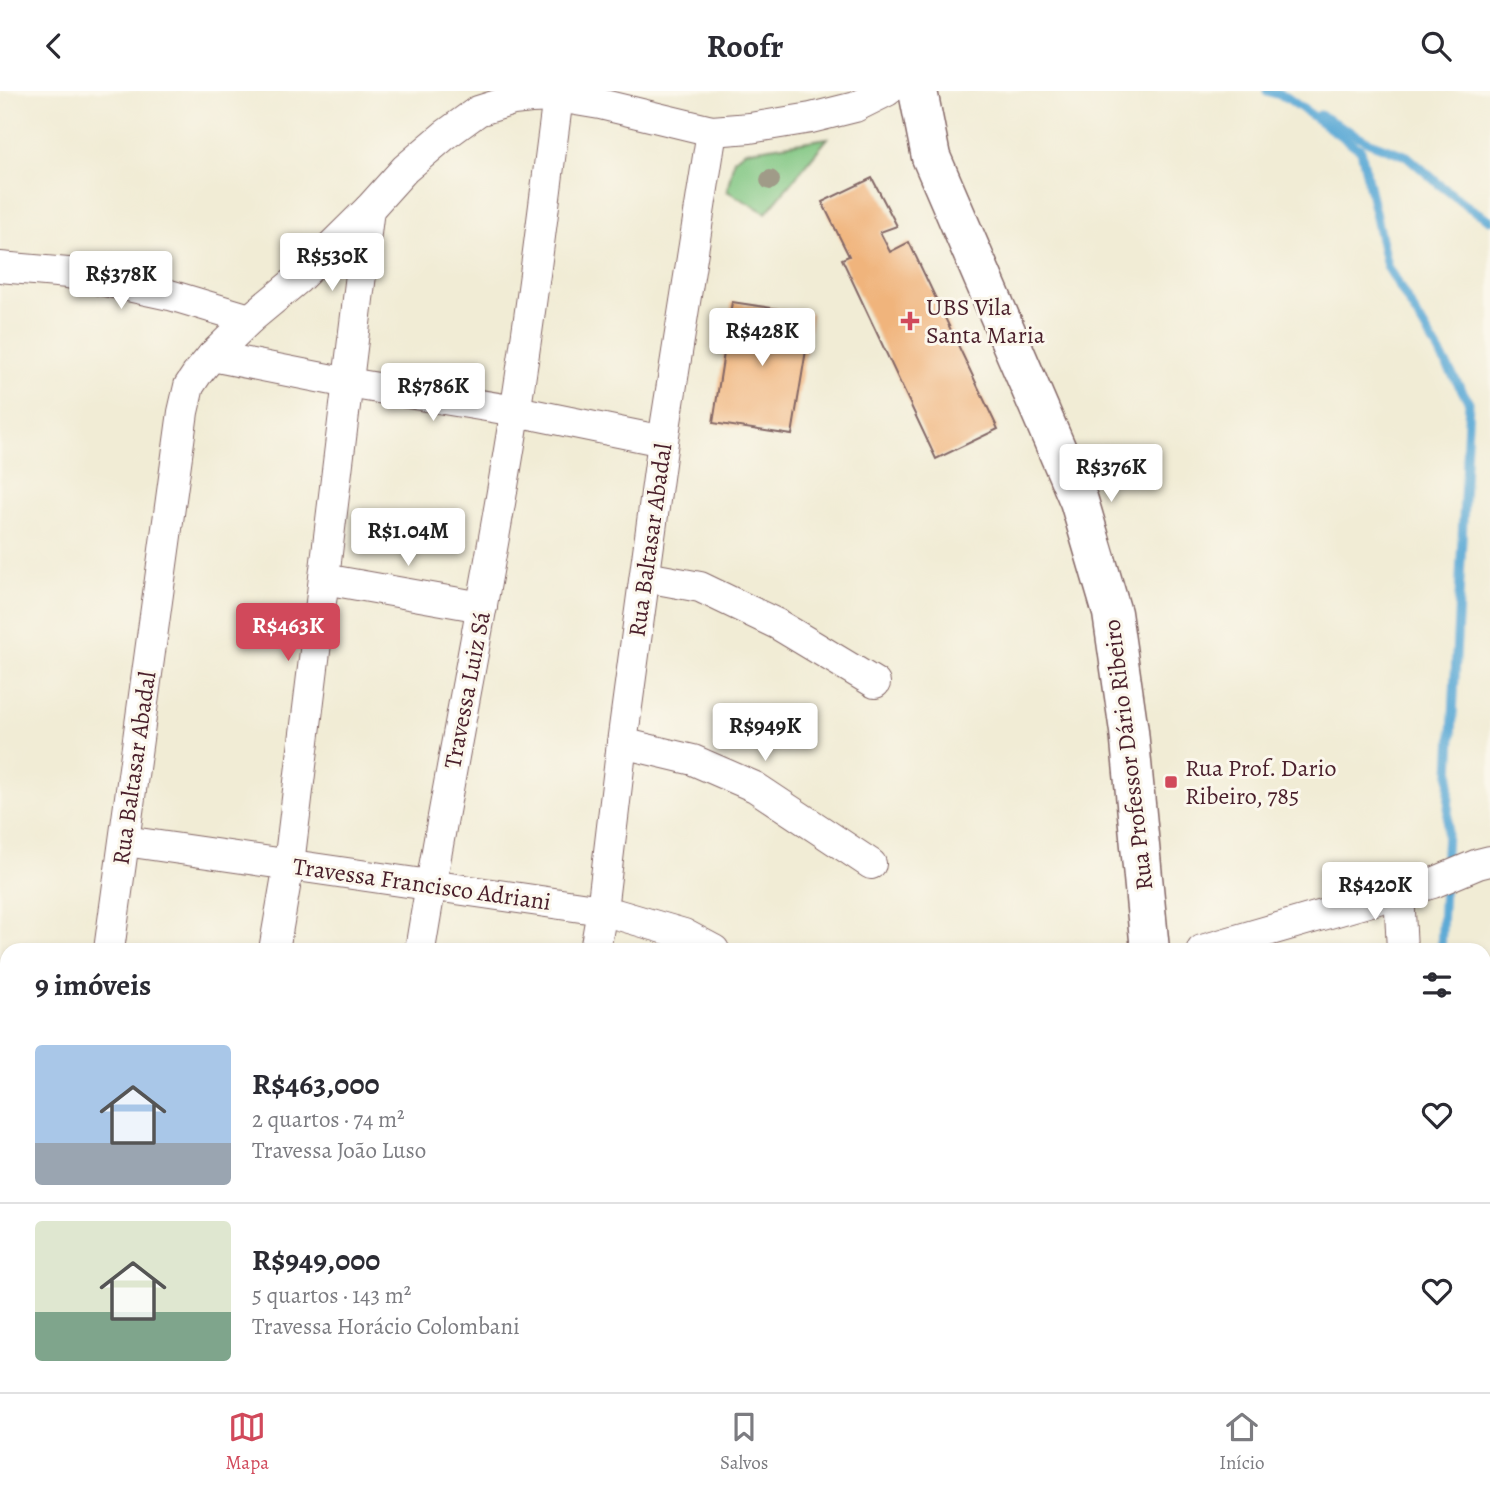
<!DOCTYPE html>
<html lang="pt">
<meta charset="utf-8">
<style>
body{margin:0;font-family:Alegreya,serif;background:#f7f7f7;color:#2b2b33;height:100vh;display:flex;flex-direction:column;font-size:26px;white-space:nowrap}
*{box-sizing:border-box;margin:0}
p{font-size:23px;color:#7c7c81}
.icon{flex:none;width:38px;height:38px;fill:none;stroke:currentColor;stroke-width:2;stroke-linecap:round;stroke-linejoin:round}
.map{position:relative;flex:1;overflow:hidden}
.drawer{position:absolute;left:0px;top:852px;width:1491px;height:450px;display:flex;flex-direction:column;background:#fff;border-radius:21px 21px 0 0;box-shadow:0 4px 10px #0003}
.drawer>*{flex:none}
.price{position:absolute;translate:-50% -60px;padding:0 16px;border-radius:7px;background:#fff;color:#222;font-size:23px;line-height:46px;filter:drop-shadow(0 2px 4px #0008)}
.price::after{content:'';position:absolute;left:50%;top:42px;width:21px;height:16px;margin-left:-10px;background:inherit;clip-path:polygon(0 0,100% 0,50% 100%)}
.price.selected{background:#d1495b;color:#fff}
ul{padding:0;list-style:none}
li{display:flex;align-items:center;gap:21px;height:175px;padding:0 35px}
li+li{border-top:2px solid #e1e1e2}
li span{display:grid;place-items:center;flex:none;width:196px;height:140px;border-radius:7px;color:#555}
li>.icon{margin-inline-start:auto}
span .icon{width:84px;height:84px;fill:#fffc;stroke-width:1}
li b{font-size:30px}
h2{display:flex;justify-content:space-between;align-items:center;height:84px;padding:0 35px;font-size:30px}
header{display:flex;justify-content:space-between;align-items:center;height:91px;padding:0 35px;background:#fff;font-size:32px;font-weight:600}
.tab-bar{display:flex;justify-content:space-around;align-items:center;height:98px;border-top:2px solid #e1e1e2;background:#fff;font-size:19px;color:#7c7c81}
.tab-bar a{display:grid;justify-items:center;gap:4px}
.tab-bar .selected{color:#d1495b}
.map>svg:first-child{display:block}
.green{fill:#80c682;stroke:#657256;stroke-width:2}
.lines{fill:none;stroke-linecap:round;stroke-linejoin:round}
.stream{stroke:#5daad6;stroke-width:9}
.building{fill:#f0b47c}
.street-casing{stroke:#846766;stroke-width:32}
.secondary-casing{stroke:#846766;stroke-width:41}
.street{stroke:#fff;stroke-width:30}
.secondary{stroke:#fff;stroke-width:38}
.tree{fill:#a09b88}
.poi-dot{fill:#d1495b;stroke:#fbf7ec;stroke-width:2.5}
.labels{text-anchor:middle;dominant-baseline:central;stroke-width:6;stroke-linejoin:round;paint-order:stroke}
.poi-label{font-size:24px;fill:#4a1f2b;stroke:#fbf7ec;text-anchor:start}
.street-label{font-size:24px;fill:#4a1f2b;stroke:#fbf7ec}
</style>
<header><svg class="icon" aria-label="back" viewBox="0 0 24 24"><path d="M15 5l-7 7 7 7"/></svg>Roofr<svg class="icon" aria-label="search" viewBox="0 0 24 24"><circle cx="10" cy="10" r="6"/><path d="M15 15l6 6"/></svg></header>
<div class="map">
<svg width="1490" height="1301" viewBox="0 0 1490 1301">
<rect width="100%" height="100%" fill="#fbf7ec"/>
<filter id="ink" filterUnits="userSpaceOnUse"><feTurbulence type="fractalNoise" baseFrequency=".0143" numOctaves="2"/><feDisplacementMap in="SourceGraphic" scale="14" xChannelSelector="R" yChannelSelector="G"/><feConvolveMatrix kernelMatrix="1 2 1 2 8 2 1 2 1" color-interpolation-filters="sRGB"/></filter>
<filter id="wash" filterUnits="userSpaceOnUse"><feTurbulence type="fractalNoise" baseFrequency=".00686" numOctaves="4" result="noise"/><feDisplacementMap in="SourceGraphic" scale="28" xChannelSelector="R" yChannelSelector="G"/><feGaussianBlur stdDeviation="1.57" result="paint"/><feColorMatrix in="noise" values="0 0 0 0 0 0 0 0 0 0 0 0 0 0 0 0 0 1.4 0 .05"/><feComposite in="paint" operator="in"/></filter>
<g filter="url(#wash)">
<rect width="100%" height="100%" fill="#f1ecd5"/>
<path class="green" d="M828 47 766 122 727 100 734 68 745 60Z"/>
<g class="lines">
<g class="stream">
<path d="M1267 0 1286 6 1361 59 1387 175 1469 311 1445 781"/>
<path d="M1320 24 1369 51 1407 65 1440 94 1470 117 1490 129"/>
<path d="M1441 859 1444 795"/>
</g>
</g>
<g id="blocks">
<g class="building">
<path d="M872 87 897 135 880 141 890 161 909 151 998 338 936 368 842 168 849 165 822 111Z"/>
<path d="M732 211 812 223 792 344 713 332Z"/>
</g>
</g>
</g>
<g filter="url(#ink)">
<use href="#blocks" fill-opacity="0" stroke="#846766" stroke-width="2"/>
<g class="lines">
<defs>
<g id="street">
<path d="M0 176 68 182 170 204 250 228"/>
<path d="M212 265 348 292 516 320 663 350"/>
<path d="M646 486 700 496 777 533 875 592"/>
<path d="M324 488 482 516"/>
<path d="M622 652 693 669 755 696 871 773"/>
<path d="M125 750 602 819 684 843 714 859"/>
<path d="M1399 801 1402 859"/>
<path d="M109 859 183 321 189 295 197 283 212 265 250 228 297 189 369 118 405 78 445 44 478 20 513 9 531 7 558 6 600 13 712 40 750 37 811 27 855 16 887 0"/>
<path d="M274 859 289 773 369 118"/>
<path d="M420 859C449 680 487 501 515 322 532 217 544 111 558 6"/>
<path d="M595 859 602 819 622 652 663 350 712 40"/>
<path d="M1202 859 1433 792 1478 773 1490 770"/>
<path d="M0 1225 7 1227"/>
<path d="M1484 1231H1490"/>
<path d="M1426 1295V1301"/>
<path d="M81 1301 82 1295"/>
<path d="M776 1301V1295"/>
</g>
<g id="secondary">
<path d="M918 0 931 66 1079 410 1112 522 1129 640 1150 859"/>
<path d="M1179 1301V1295"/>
</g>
</defs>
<use href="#street" class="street-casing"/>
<use href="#secondary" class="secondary-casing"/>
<use href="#street" class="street"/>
<use href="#secondary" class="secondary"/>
</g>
<circle class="tree" cx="770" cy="89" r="10"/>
</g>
<g class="poi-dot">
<path d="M906.5 219.5h7v7h7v7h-7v7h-7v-7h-7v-7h7z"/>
<rect x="1164" y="684" width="14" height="14" rx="3.5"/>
</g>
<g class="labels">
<g class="poi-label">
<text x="926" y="216">UBS Vila<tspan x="926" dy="28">Santa Maria</tspan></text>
<text x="1185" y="677">Rua Prof. Dario<tspan x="1185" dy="28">Ribeiro, 785</tspan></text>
</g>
<g class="street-label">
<text transform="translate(650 449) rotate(-82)">Rua Baltasar Abadal</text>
<text transform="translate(467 599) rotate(-79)">Travessa Luiz Sá</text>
<text transform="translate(1128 664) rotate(-97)">Rua Professor Dário Ribeiro</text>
<text transform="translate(134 677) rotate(-82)">Rua Baltasar Abadal</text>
<text transform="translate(422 793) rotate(8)">Travessa Francisco Adriani</text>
</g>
</g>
</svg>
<b class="price" style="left:332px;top:202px">R$530K</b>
<b class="price" style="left:121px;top:220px">R$378K</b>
<b class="price" style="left:762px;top:277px">R$428K</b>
<b class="price" style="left:433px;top:332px">R$786K</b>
<b class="price" style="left:1111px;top:413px">R$376K</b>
<b class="price" style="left:408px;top:477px">R$1.04M</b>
<b class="price selected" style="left:288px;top:572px">R$463K</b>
<b class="price" style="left:765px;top:672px">R$949K</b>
<b class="price" style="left:1375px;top:831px">R$420K</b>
<section class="drawer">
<h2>9 imóveis<svg class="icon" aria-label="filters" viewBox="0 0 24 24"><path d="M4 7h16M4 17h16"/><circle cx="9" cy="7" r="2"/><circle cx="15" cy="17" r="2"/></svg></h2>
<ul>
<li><span style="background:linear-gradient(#a9c7e8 70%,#9aa5b1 0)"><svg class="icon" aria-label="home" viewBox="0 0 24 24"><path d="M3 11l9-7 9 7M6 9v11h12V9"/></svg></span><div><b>R$463,000</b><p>2 quartos · 74 m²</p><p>Travessa João Luso</p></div><svg class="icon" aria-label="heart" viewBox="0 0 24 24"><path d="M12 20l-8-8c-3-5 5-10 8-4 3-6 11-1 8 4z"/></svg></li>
<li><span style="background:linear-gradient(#dfe7d0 65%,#7fa58c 0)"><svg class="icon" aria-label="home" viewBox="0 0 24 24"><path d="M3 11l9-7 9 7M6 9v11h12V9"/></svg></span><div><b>R$949,000</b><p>5 quartos · 143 m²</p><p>Travessa Horácio Colombani</p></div><svg class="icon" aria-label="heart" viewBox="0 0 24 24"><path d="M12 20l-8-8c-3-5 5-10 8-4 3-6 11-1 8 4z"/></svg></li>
</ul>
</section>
</div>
<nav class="tab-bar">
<a class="selected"><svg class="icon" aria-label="map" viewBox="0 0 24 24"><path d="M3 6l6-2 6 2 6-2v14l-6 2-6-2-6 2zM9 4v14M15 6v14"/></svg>Mapa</a>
<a><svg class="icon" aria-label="saved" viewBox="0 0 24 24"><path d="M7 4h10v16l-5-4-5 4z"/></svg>Salvos</a>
<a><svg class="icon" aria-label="home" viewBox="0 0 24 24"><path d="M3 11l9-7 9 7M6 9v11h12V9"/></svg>Início</a>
</nav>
